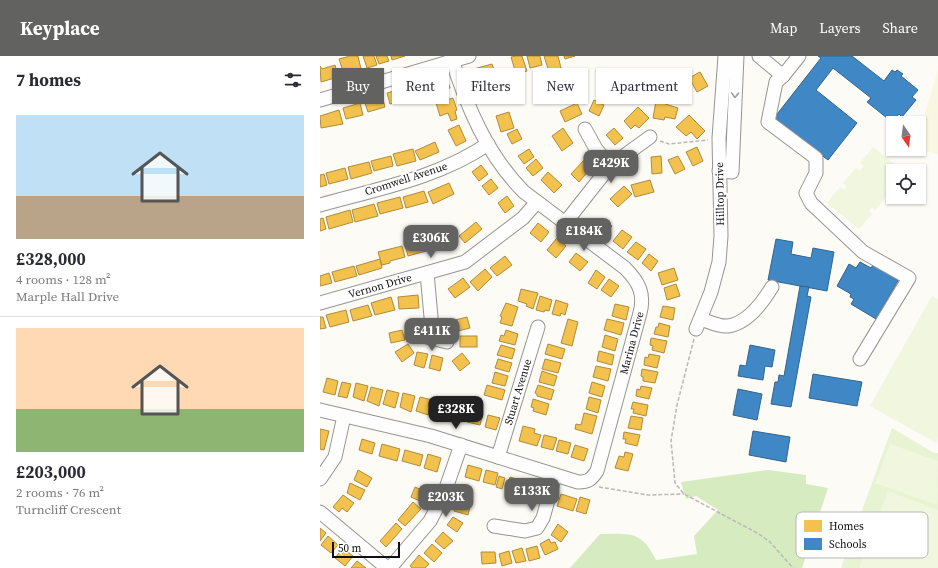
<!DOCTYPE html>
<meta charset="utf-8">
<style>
body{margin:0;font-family:"Source Serif 4",serif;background:#f7f7f7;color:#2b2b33;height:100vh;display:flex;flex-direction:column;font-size:15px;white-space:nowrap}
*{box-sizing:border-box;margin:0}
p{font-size:13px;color:#7c7c81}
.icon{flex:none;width:22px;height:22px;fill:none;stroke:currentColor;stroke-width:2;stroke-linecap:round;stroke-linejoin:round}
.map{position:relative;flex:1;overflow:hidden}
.details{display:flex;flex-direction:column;background:#fff;width:320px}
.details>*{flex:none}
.hud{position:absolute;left:12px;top:12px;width:380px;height:36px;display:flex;gap:8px}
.needle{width:26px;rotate:166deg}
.fabs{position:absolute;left:566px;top:60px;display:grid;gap:8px}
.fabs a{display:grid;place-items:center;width:40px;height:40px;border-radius:0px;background:#fff;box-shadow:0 1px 3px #0004;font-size:20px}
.scale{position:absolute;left:12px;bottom:10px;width:68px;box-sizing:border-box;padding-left:4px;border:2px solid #0f0f0f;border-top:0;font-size:11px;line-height:14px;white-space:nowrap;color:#0f0f0f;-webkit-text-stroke:3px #fff;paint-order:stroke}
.price{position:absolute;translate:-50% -34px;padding:0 9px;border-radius:8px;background:#626260;color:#fff;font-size:13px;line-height:26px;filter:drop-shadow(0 1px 2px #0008)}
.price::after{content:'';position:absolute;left:50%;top:24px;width:12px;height:9px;margin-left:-6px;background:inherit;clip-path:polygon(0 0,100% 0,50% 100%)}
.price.active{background:#222;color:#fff}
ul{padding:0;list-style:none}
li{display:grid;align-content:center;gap:8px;height:212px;padding:0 16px}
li+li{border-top:1px solid #e1e1e2}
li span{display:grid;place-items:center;height:124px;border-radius:0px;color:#555}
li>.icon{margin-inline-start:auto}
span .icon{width:72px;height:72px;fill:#fffc;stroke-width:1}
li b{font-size:17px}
h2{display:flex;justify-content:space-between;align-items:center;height:48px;padding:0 16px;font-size:17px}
.tag{padding:0 14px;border-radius:0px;background:#fff;box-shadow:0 1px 3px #0004;font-size:14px;line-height:36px}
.tag.active{background:#626260;color:#fff}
header{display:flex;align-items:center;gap:24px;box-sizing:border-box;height:56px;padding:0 20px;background:#626260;color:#fff}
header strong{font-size:19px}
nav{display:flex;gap:22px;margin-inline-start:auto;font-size:14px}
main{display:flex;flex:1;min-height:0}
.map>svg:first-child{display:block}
.farmland{fill:#f9f6e1}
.green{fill:#e7f3d3}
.forest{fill:#d7ebc1}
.pitch{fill:#f0f7de}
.homes{fill:#f2c14e;stroke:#ae8c3b}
.schools{fill:#3f88c5;stroke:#31648e}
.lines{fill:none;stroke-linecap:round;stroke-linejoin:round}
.minor-casing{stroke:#969593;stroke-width:15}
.path{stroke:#b9b9b8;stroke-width:1.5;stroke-dasharray:4 2;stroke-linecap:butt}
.minor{stroke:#fffefe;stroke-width:13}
.oneway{stroke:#9f9e9e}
.labels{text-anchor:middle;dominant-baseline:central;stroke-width:4;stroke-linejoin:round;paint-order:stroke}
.street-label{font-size:11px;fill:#0f0f0f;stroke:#fff}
.key{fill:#fff;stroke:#b7b7b7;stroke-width:1}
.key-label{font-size:11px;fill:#0f0f0f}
</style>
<header>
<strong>Keyplace</strong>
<nav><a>Map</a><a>Layers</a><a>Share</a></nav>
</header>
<main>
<section class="details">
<h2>7 homes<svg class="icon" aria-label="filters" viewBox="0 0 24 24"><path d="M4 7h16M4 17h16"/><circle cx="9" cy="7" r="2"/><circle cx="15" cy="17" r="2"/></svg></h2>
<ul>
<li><span style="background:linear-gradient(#bfe0f5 65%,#b9a48a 0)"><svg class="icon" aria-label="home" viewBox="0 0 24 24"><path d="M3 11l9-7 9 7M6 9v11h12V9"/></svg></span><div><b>£328,000</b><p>4 rooms · 128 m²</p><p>Marple Hall Drive</p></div></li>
<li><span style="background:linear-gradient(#ffd9b3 65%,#8fb573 0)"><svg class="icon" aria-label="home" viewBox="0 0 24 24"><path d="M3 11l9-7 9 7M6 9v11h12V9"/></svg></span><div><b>£203,000</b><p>2 rooms · 76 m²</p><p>Turncliff Crescent</p></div></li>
</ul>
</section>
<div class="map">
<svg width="618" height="512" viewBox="0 0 618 512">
<rect width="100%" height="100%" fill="#fcfbf5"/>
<path class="farmland" d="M618 14V98L597 93H599V78Z"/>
<path class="green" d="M572 372 614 397H618V512H521Z"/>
<path class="forest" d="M448 414 486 419V428L508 432 482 512H250L280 478C310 478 321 474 336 504L377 498 374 480 398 454 376 440 366 443 361 426Z"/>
<g class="pitch">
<path d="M553 91 582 114 573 115V133L569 130 565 135 569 138 555 154 552 151 549 155 552 158 539 173 507 147 520 131 524 134 527 130 523 127 536 112 540 115 544 110 540 107Z"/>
<path d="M612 240 618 243V383L616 387 550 350Z"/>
<path d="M570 388 618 405 617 449 555 427Z"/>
<path d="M568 435 618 454V512H539Z"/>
</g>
<g class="homes">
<path d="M30 0H38L41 13 24 18 19 3Z"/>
<path d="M43 0H54L57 9 47 12Z"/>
<path d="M56 0H67L69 5 59 8Z"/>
<path d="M71 0H85L72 4Z"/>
<path d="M196 0H202L207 15 196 18 191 1Z"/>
<path d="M207 0H220L222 9 210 12Z"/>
<path d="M224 0H238L241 12 229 16Z"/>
<path d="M244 0H255L245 3Z"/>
<path d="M172 8 176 20 159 26 154 13Z"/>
<path d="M15 9 18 21 1 26 0 10 2 13Z"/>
<path d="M380 16 388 30 377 36 369 22Z"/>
<path d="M126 20 130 32 111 38 107 26Z"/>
<path d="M179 28 184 40 164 47 160 34Z"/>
<path d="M84 32 87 44 70 48 67 37Z"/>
<path d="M62 39 65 51 48 56 44 44Z"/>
<path d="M133 42 137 54 135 55 137 63 131 65 128 57 120 60 116 47Z"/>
<path d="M274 44 284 49 279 60 269 55Z"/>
<path d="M336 45 358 52 355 63 345 61 344 64 333 62Z"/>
<path d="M40 47 43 59 26 63 23 52Z"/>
<path d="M257 47 262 58 245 66 240 55Z"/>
<path d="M318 51 329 62 319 72 315 69 311 73 304 65Z"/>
<path d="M19 54 23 68 1 72 0 60Z"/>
<path d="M189 56 194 72 181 76 176 60Z"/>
<path d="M369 59 385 75 377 83 371 76 366 80 356 71Z"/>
<path d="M139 69 146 85 136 90 128 74Z"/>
<path d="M243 72 253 87 242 95 232 80Z"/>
<path d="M294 72 303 82 295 89 286 79Z"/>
<path d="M197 73 202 83 192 88 187 78Z"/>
<path d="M115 86 119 96 100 104 95 95Z"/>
<path d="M377 91 383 105 373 110 366 96Z"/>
<path d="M93 93 96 105 77 110 73 98Z"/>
<path d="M209 93 214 101 204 108 198 100Z"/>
<path d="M71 100 73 110 54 115 51 105Z"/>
<path d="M341 100 342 117 332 118 331 101Z"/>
<path d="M358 100 365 113 355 118 348 104Z"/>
<path d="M216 103 223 112 213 120 206 112Z"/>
<path d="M264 104 272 111 259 126 251 118Z"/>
<path d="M49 106 52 117 31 123 28 111Z"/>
<path d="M161 109 168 118 159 125 152 116Z"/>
<path d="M25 112 28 123 9 128 6 117Z"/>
<path d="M228 116 242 129 234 137 221 124Z"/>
<path d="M4 118 7 129 0 131V119Z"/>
<path d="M171 123 178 132 169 139 162 130Z"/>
<path d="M330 124 334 136 315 141 311 129Z"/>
<path d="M129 127 134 138 113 148 108 136Z"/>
<path d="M304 130 312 138 298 151 290 143Z"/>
<path d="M104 135 108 146 86 152 83 141Z"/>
<path d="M187 140 194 150 185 157 178 147Z"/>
<path d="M80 141 83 152 60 158 57 147Z"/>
<path d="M54 148 58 160 35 166 32 154Z"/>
<path d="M30 154 33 166 9 173 6 161Z"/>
<path d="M3 162 6 173 0 175V163Z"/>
<path d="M282 162 292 170 284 180 275 172Z"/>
<path d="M156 166 162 173 145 187 139 180Z"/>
<path d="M218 167 229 176 221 186 210 177Z"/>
<path d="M302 174 312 181 303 193 293 185Z"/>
<path d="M134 175 137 186 113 192 111 181Z"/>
<path d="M237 182 246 190 236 202 227 194Z"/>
<path d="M107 183 110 194 88 200 85 189Z"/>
<path d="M316 186 326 193 318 204 307 196Z"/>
<path d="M82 190 85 201 70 205V207L62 209 58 196Z"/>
<path d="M256 197 268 206 260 215 249 206Z"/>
<path d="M329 198 338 205 331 215 322 207Z"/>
<path d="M185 200 192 209 177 220 170 212Z"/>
<path d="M60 203 62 212 39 219 36 210Z"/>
<path d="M34 210 37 220 15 226 12 216Z"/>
<path d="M354 212 358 224 342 229 338 217Z"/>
<path d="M165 213 172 221 158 235 150 226Z"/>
<path d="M276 214 285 221 277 233 268 227Z"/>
<path d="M9 217 12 227 0 230V220Z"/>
<path d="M143 222 150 231 135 242 128 233Z"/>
<path d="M289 223 299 230 291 241 281 234Z"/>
<path d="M356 228 360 240 347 244 344 232Z"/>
<path d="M201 233 218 237 213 253 206 250 207 248 198 245Z"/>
<path d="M98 239 99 252 79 253 78 241Z"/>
<path d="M220 240 232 244 229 255 225 254 224 256 216 254Z"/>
<path d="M71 241 75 254 55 259 51 247Z"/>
<path d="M236 244 248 248 245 259 241 257 240 260 232 258Z"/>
<path d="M186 247 198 251 192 270 180 267 182 261 180 260Z"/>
<path d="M295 248 309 251 306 264 292 260Z"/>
<path d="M48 249 52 260 33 265 30 254Z"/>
<path d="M343 250 355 252 353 264 340 261Z"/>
<path d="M26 254 29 266 10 271 6 259Z"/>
<path d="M0 261H3L6 272 0 273Z"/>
<path d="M147 261 150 272 138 275 135 264Z"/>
<path d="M248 263 258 266 252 290 241 287Z"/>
<path d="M287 263 304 267 301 279 284 274Z"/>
<path d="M339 267 350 270 348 281 334 278 336 271H338Z"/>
<path d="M82 274 85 284 71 287 69 277Z"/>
<path d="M186 274 198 278 195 289 179 285 181 279 184 280Z"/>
<path d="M285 279 298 283 295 295 282 291Z"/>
<rect x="140" y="280" width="17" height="11"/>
<path d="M331 282 347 285 344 297 332 294 333 290 330 289Z"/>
<path d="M88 288 94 297 82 306 75 296Z"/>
<path d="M228 288 245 293 242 303 225 298Z"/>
<path d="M181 289 195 293 192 303 177 299Z"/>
<path d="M279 295 294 299 292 309 277 305Z"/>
<path d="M97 296 108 298 104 312 94 309Z"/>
<path d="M142 297 150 307 140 315 132 305Z"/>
<path d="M329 298 340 300 337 312 324 309 325 301 328 302Z"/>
<path d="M112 299 123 302 120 315 109 312Z"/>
<path d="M178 303 192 307 189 316 175 312Z"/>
<path d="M225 303 241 307 238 317 222 313Z"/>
<path d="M276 310 291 313 288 325 273 321Z"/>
<path d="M322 313 338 316 335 327 323 325V321L321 320Z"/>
<path d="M222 315 237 320 234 330 219 326Z"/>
<path d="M175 316 188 320 185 330 172 327Z"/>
<path d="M7 322 18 325 15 339 3 336Z"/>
<path d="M22 326 31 328 27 342 18 340Z"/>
<path d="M272 326 285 330 282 341 269 337Z"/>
<path d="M36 327 48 330 44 345 33 341Z"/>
<path d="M167 329 185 334 182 344 164 339Z"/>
<path d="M218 329 234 334 231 344 217 340V338L215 337Z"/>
<path d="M321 330 332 332 329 343 316 340 317 333 320 334Z"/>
<path d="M51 331 63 334 59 350 47 345Z"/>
<path d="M67 334 79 337 75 352 63 348Z"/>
<path d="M83 337 95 340 91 356 80 351Z"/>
<path d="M100 341 112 344 108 359 96 355Z"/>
<path d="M269 341 281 344 278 357 266 353Z"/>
<path d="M213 343 229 348 226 359 213 355 214 352 211 351Z"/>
<path d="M115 344 127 347 123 363 111 358Z"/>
<path d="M313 346 328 349 326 360 313 357 314 353H311Z"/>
<path d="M131 349 145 353 142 366 128 362Z"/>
<path d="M150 354 163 358 160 369 147 366Z"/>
<path d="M264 357 277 360 272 378 255 373 256 368 261 369Z"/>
<path d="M168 359 180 362 176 374 165 371Z"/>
<path d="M311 360 323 362 321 374 308 372Z"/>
<path d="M203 370 215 373 214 377 221 379 217 390 199 385Z"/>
<path d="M0 373 9 375 4 394 0 393Z"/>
<path d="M304 376 320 379 317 390 305 387 306 383H303Z"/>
<path d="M224 379 237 382 233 394 221 391Z"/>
<path d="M42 383 55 387 52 398 39 394Z"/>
<path d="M239 384 251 387 248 398 236 395Z"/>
<path d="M62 388 80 393 77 405 59 400Z"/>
<path d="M255 389 268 393 264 405 251 401Z"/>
<path d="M85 394 103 399 100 410 82 405Z"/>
<path d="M305 396 313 398 308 415 295 412 299 400 304 401Z"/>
<path d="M108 398 121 402 117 416 104 412Z"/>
<path d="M148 409 162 413 159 425 145 421Z"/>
<path d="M38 414 52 422 47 431 34 424Z"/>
<path d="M166 414 178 417 175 429 163 426Z"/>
<path d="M179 420 185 422 182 433 176 431Z"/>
<path d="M190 421 200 424 197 437 187 434Z"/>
<path d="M203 425 214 428 211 441 200 438Z"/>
<path d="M30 427 45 434 40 444 27 437Z"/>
<path d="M95 431 106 436 102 446 91 441Z"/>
<path d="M241 438 257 443 253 455 237 450Z"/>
<path d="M23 439 34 447 27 456 22 452 19 456 13 451Z"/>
<path d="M260 441 270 444 266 458 256 455Z"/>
<path d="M138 442 151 446 148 459 134 455Z"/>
<path d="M93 446 101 453 85 470 78 464Z"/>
<path d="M133 461 143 467 137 476 127 469Z"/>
<path d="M76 467 82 473 66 491 60 485Z"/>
<path d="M238 468 248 476 241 486 231 479Z"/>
<path d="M0 472 6 477 0 485Z"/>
<path d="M123 476 133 485 124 493 115 485Z"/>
<path d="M8 480 18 489 11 497 1 489Z"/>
<path d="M229 483 231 487 235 486 238 493 225 499 220 488Z"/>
<path d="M112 488 122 497 114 506 104 497Z"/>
<path d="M217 490 220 502 209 505 206 493Z"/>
<path d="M23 492 33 500 25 510 15 502Z"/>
<path d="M202 492 206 505 196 507 192 495Z"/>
<path d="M189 495 192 507 182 510 179 498Z"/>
<path d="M161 496H175L176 507 162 508Z"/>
<path d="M99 499 109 508 105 512H92L90 510Z"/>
<path d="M37 505 46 512H31Z"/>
</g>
<g class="schools">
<path d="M498 0H532L564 25 572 14 575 16 577 14 583 18 581 20 598 34 592 41 596 44 582 61 579 58 572 66 547 46 551 42 513 12 496 34 537 67 508 104 454 62 501 2Z"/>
<path d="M456 183 473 186 471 198 491 202 493 192 514 196 507 235 448 224Z"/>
<path d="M540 206 551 212 555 206 580 221 556 263 531 248 534 243 530 241 531 238 517 230 529 208 536 212Z"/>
<path d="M480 230 489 231 487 240 491 241 471 351 451 348 455 326H458L459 319 464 320Z"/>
<path d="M430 289 455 294 452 311 445 310 443 324 418 320 420 309 426 310Z"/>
<path d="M493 318 542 326 537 350 489 342Z"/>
<path d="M418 333 442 338 437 364 413 359Z"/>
<path d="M433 375 470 381 466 406 429 399Z"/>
</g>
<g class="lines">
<defs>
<g id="minor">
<path d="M439 0 463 20"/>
<path d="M479 0 463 20 456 26 448 66 496 102V117L486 137 491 147 543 196 589 222 540 303"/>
<path d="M0 44 149 0"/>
<path d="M265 73 276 93 290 110"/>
<path d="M399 115 412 116 417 0"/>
<path d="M0 149C57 133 118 122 168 88"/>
<path d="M245 167 290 110 330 81"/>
<path d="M107 217 113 283"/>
<path d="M0 247 145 206 203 162 217 146"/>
<path d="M381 263C390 266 399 271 408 270 428 267 443 246 452 231"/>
<path d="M376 273 391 236 399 206 401 180 399 82 405 0"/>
<path d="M103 280 127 286"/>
<path d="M0 354 111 380 258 426C268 426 271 424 277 415L320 257C325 238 319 226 305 212L204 136C167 99 146 49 131 0"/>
<path d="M178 401 218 271"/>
<path d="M0 423 15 401 24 360"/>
<path d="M0 456 67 512"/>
<path d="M174 470 205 475 217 472 223 462 235 419"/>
<path d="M70 512 110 465 124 438 141 389"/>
</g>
</defs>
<use href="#minor" class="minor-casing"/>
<g class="path">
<path d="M340 85 349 88 388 84"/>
<path d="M374 283 357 349 351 385 355 427 364 438 439 478 450 486 473 512"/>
<path d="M279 431 328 439 364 438"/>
</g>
<use href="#minor" class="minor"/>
</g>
<defs><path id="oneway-chevron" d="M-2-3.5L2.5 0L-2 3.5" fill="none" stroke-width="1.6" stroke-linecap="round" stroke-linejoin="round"/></defs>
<use class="oneway" href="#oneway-chevron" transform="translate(415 39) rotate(92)"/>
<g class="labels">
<g class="street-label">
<text transform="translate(86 123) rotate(-18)">Cromwell Avenue</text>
<text transform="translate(400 138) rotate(-91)">Hilltop Drive</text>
<text transform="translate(60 230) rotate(-16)">Vernon Drive</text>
<text transform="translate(312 287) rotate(-75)">Marina Drive</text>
<text transform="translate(198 336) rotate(-73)">Stuart Avenue</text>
</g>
</g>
<rect x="476" y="456" width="132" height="46" rx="6" class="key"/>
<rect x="484" y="464" width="18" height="12" fill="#f2c14e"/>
<rect x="484" y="482" width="18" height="12" fill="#3f88c5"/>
<g class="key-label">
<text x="509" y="474">Homes</text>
<text x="509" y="492">Schools</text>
</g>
</svg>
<div class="fabs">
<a><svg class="needle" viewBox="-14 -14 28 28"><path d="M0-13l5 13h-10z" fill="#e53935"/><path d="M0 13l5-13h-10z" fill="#7c7c81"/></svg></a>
<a><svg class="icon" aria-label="locate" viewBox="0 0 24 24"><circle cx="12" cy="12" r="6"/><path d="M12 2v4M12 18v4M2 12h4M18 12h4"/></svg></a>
</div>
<div class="scale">50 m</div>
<b class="price" style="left:291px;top:128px">£429K</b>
<b class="price" style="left:264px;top:196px">£184K</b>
<b class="price" style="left:111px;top:203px">£306K</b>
<b class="price" style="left:112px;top:296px">£411K</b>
<b class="price active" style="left:136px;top:374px">£328K</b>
<b class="price" style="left:212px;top:456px">£133K</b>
<b class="price" style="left:126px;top:462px">£203K</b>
<div class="hud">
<a class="tag active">Buy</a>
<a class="tag">Rent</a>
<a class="tag">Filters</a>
<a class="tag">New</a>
<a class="tag">Apartment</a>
</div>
</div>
</main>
